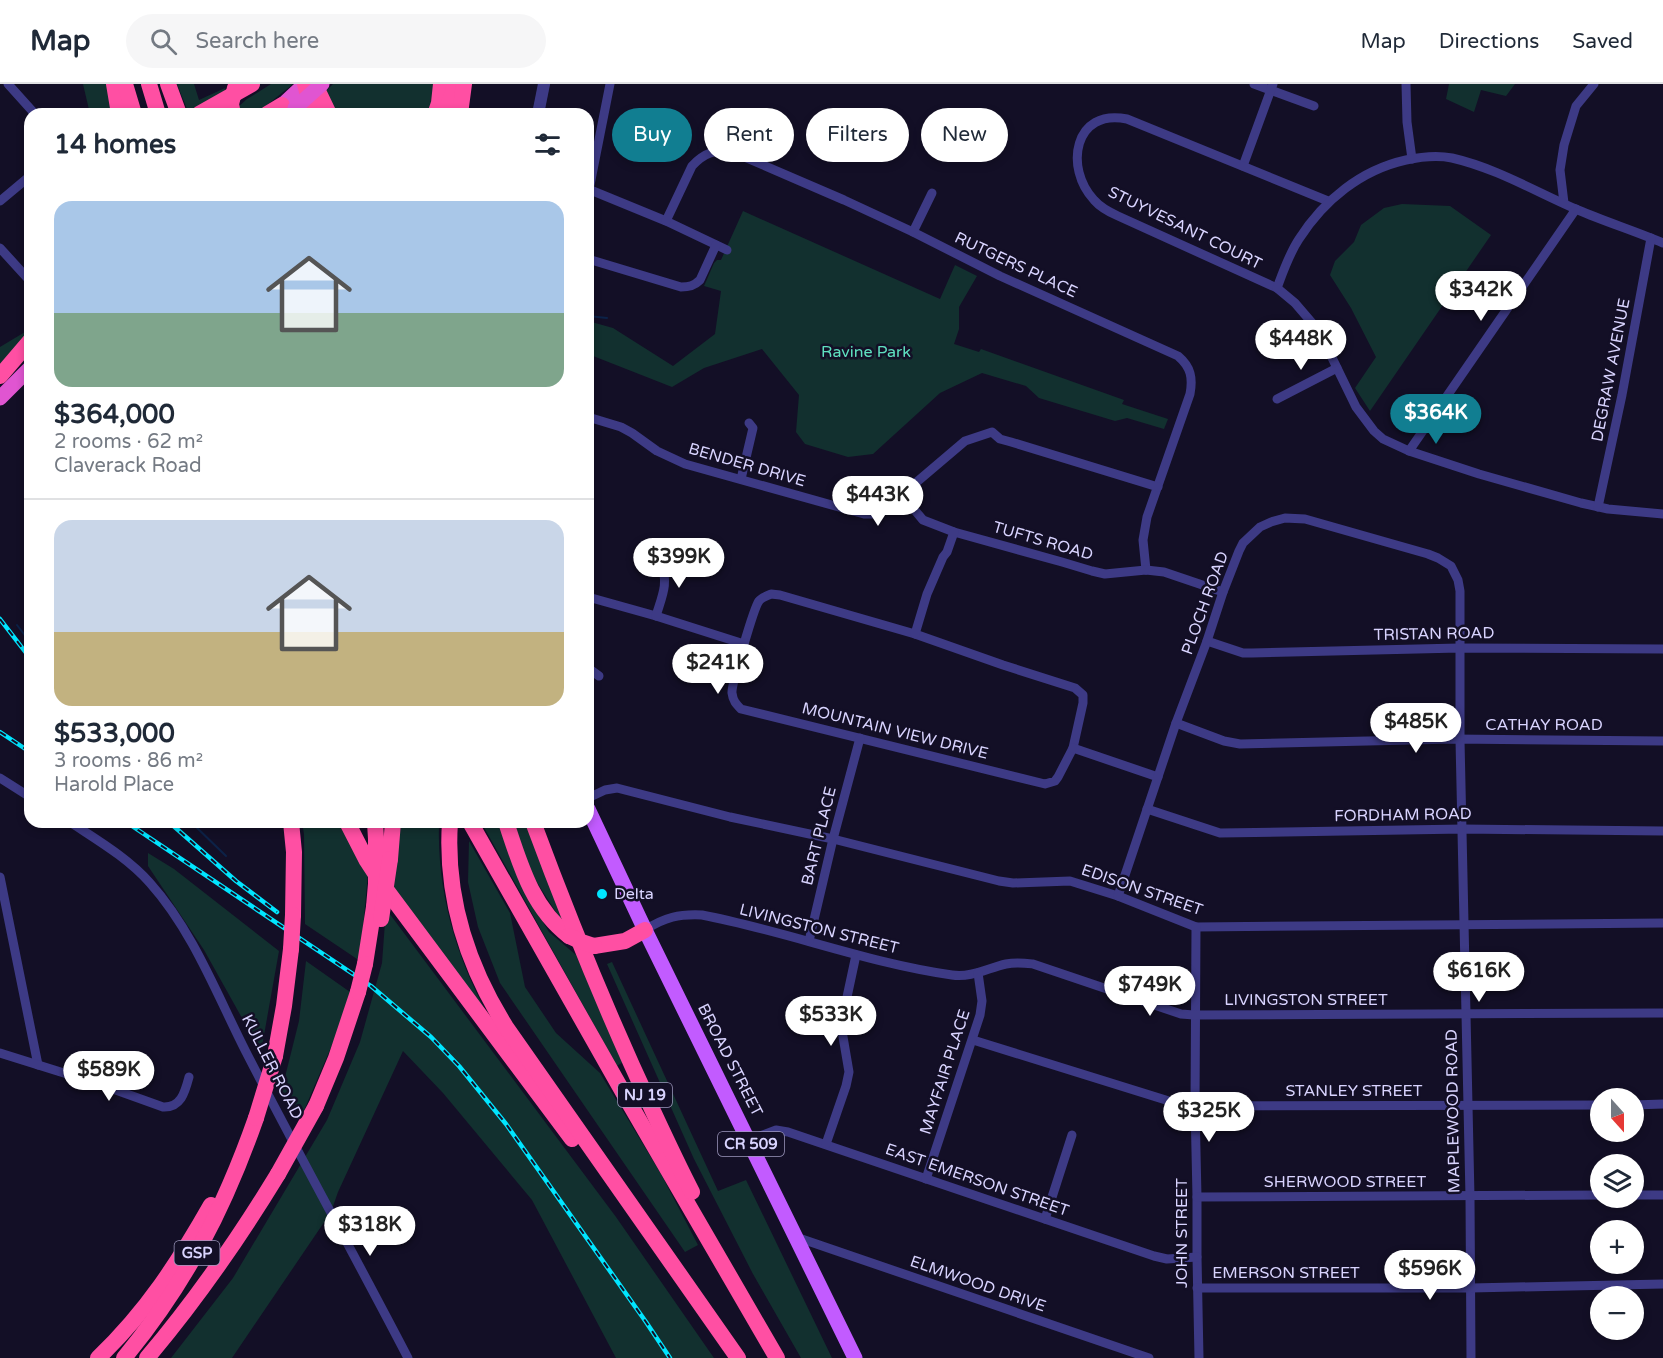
<!DOCTYPE html>
<meta charset="utf-8">
<style>
body{margin:0;font-family:"Varela Round",sans-serif;background:#f6f6f7;color:#1f2937;height:100vh;display:flex;flex-direction:column;font-size:22px;white-space:nowrap}
*{box-sizing:border-box;margin:0}
p{font-size:20px;color:#747a83}
.icon{flex:none;width:33px;height:33px;fill:none;stroke:currentColor;stroke-width:2;stroke-linecap:round;stroke-linejoin:round}
.map{position:relative;flex:1;overflow:hidden}
.drawer{position:absolute;left:24px;top:24px;width:570px;height:720px;display:flex;flex-direction:column;background:#fff;border-radius:18px;box-shadow:0 3px 9px #0003}
.drawer>*{flex:none}
.hud{position:absolute;left:612px;top:24px;width:570px;height:54px;display:flex;gap:12px}
.needle{width:39px;rotate:159deg}
.fabs{position:absolute;left:1590px;top:1004px;display:grid;gap:12px}
.fabs a{display:grid;place-items:center;width:54px;height:54px;border-radius:50%;background:#fff;box-shadow:0 3px 9px #0003;font-size:30px}
.price{position:absolute;translate:-50% -51px;padding:0 14px;border-radius:21px;background:#fff;color:#222;font-size:20px;line-height:39px;filter:drop-shadow(0 2px 3px #0008)}
.price::after{content:'';position:absolute;left:50%;top:36px;width:18px;height:14px;margin-left:-9px;background:inherit;clip-path:polygon(0 0,100% 0,50% 100%)}
.price.on{background:#117e91;color:#fff}
ul{padding:0;list-style:none}
li{display:grid;align-content:center;gap:12px;height:318px;padding:0 30px}
li+li{border-top:2px solid #e0e1e3}
li span{display:grid;place-items:center;height:186px;border-radius:18px;color:#555}
li>.icon{margin-inline-start:auto}
span .icon{width:108px;height:108px;fill:#fffc;stroke-width:1}
li b{font-size:26px}
h2{display:flex;justify-content:space-between;align-items:center;height:72px;padding:0 30px;font-size:26px}
.tag{padding:0 21px;border-radius:27px;background:#fff;box-shadow:0 3px 9px #0003;font-size:21px;line-height:54px}
.tag.on{background:#117e91;color:#fff}
header{display:flex;align-items:center;gap:36px;box-sizing:border-box;height:84px;padding:0 30px;background:#fff;border-bottom:2px solid #e0e1e3}
header strong{font-size:28px}
nav{display:flex;gap:33px;margin-inline-start:auto;font-size:21px}
.search{width:420px;height:54px;background:#f6f6f7;display:flex;align-items:center;gap:15px;box-sizing:border-box;padding:0 21px;border-radius:33px;color:#747a83;font-size:22px}
.map>svg:first-child{display:block}
.green{fill:#12302f}
.lines{fill:none;stroke-linecap:round;stroke-linejoin:round}
.stream{stroke:#0c2248;stroke-width:2}
.minor{stroke:#3d3a85;stroke-width:9}
.tertiary{stroke:#3d3a85;stroke-width:12}
.primary{stroke:#c25bff;stroke-width:15}
.trunk{stroke:#e055d1;stroke-width:15}
.motorway{stroke:#ff4fa3;stroke-width:16}
.rail-casing{stroke:#00e5ff;stroke-width:4.5}
.rail{stroke:#130f26;stroke-width:2;stroke-dasharray:7;stroke-linecap:butt}
.trunk-bridge{stroke:#e055d1;stroke-width:15}
.motorway-bridge{stroke:#ff4fa3;stroke-width:16}
.poi-dot{fill:#00e5ff;stroke:#130f26;stroke-width:2}
.labels{text-anchor:middle;dominant-baseline:central;stroke-width:5;stroke-linejoin:round;paint-order:stroke}
.shield{fill:#130f26;stroke:#9e99be;stroke-width:1.5}
.shield-label{font-size:15px;font-weight:bold;fill:#d9d4ff}
.street-label{font-size:16px;fill:#d9d4ff;stroke:#130f26}
.park-label{font-size:16px;fill:#5fe0c0;stroke:#130f26}
.poi-label{font-size:16px;fill:#d9d4ff;stroke:#130f26;text-anchor:start}
</style>
<header>
<strong>Map</strong>
<div class="search"><svg class="icon" aria-label="search" viewBox="0 0 24 24"><circle cx="10" cy="10" r="6"/><path d="M15 15l6 6"/></svg>Search here</div>
<nav><a>Map</a><a>Directions</a><a>Saved</a></nav>
</header>
<div class="map">
<svg width="1663" height="1274" viewBox="0 0 1663 1274">
<rect width="100%" height="100%" fill="#130f26"/>
<g class="green">
<path d="M83 0H108L114 30H90Z"/>
<path d="M177 0H194L199 16 225 4 222 30H189Z"/>
<path d="M271 0H293L256 30H243L238 23 247 15Z"/>
<path d="M333 0H436L430 30H337L326 7Z"/>
<path d="M1449 0H1515L1506 12 1481 6 1474 28 1446 15Z"/>
<path d="M1402 120 1450 122 1491 151 1370 327 1355 304 1376 273 1351 224 1330 191 1335 177 1354 158 1361 141 1384 124Z"/>
<path d="M743 127 940 215 955 181 977 192 959 223V245L954 260 979 268 981 265 1124 316 1122 320 1168 335 1164 345 1127 334 1115 337 1039 314 1026 302 982 289 940 309 873 370 848 373 805 360 796 348 799 311 762 265 704 284 672 303 588 270V237L613 244 673 282 715 250 721 207 704 202 714 179 717 176H721Z"/>
<path d="M30 245V246L0 284V263Z"/>
<path d="M302 738H342L368 789 360 877 305 840 304 750Z"/>
<path d="M397 738H439C437 807 455 871 488 931L392 806Z"/>
<path d="M481 738H501L532 820 549 848 576 871 623 978 617 982Z"/>
<path d="M513 738H526L566 844 531 789Z"/>
<path d="M469 757 510 829 525 903 556 949 600 989 661 1090 698 1161 685 1168 500 899 478 843 468 798Z"/>
<path d="M148 769 174 785 279 867 261 968 204 866 148 782Z"/>
<path d="M386 825 616 1133 714 1274H616L532 1116 443 1009 403 967 338 1108 331 1128 232 1274H171L233 1194 327 1036 360 958 382 879Z"/>
<path d="M306 877 350 908 335 954 302 1031 280 1013 299 937Z"/>
<path d="M612 878 718 1107 746 1096 832 1274H801L753 1190 694 1075 607 880Z"/>
</g>
<g class="lines">
<g class="stream">
<path d="M588 232 607 234"/>
<path d="M17 541 30 558"/>
<path d="M191 738 226 772"/>
</g>
<g class="minor">
<path d="M8 0 35 30"/>
<path d="M1254 0 1314 22"/>
<path d="M1406 0 1407 38 1412 75"/>
<path d="M1243 82 1273 0"/>
<path d="M588 105 666 137 727 166"/>
<path d="M589 106 610 0"/>
<path d="M0 117 30 92"/>
<path d="M1328 117 1127 35C1074 24 1064 84 1094 116 1100 123 1109 128 1118 132L1277 204 1295 219 1319 247 1356 323 1374 347 1383 355 1409 367 1479 390 1581 419 1608 425 1663 430"/>
<path d="M1564 119 1560 86 1564 61 1576 22 1594 0"/>
<path d="M666 137 692 82C704 69 715 65 733 68L844 116 913 148 1000 192 1178 272C1191 283 1193 294 1190 310L1147 433 1143 456 1146 486"/>
<path d="M913 148 932 109"/>
<path d="M0 164 30 197"/>
<path d="M588 175 681 203C689 203 694 202 700 196L716 161"/>
<path d="M1277 204C1283 188 1289 170 1299 155 1324 116 1361 86 1406 76 1420 73 1437 71 1452 74 1496 84 1536 108 1578 126 1606 138 1635 147 1663 159"/>
<path d="M1277 315 1337 284"/>
<path d="M588 333 621 343 632 349 657 367 685 380 864 430H874L885 425 965 357 992 348 1000 355 1011 358 1158 403"/>
<path d="M1409 367 1576 125"/>
<path d="M741 395 753 344 749 339"/>
<path d="M902 411 923 436 954 448 1062 478 1092 487 1105 490 1146 486 1164 488 1223 508"/>
<path d="M1598 423 1622 311 1651 154"/>
<path d="M771 510 780 511 915 550 1003 581 1075 604 1083 611V619L1073 664 1058 693 1055 697 1045 700 741 625C736 620 733 617 732 609 731 602 754 523 759 517 761 514 767 512 771 510Z"/>
<path d="M588 513 656 532 744 560"/>
<path d="M656 532C662 512 669 499 661 480"/>
<path d="M915 550 927 510 943 473 947 468 954 448"/>
<path d="M1207 557 1243 569H1252L1459 564 1663 565"/>
<path d="M588 584 599 592"/>
<path d="M1176 639 1224 657 1240 660 1454 655 1663 657"/>
<path d="M1073 664 1158 693"/>
<path d="M0 694 30 713"/>
<path d="M588 714 605 706 617 704 730 733 833 755 999 797 1013 799 1070 797 1118 812 1196 843 1663 839"/>
<path d="M1147 725 1220 749 1463 745 1663 747"/>
<path d="M70 738C97 756 128 774 150 799 193 847 217 911 246 968 299 1071 355 1172 408 1274"/>
<path d="M0 793 38 981"/>
<path d="M1118 812 1176 639 1207 557 1223 508 1239 467 1243 459 1260 443 1271 438 1285 434 1305 435 1428 470 1438 474 1451 482 1458 496 1460 507V656L1470 1113 1471 1274"/>
<path d="M1196 843 1195 1022 1197 1113V1173L1199 1274"/>
<path d="M645 846C665 833 679 830 702 831 786 847 867 879 952 891 971 894 988 884 1006 880 1016 878 1024 879 1033 880L1181 930 1194 931 1663 929"/>
<path d="M809 857 833 755 860 654"/>
<path d="M973 956 1185 1022 1600 1021"/>
<path d="M0 969 99 1000 163 1023C181 1024 185 1008 189 993"/>
<path d="M1634 1021 1663 1020"/>
<path d="M749 1056 776 1046 788 1048 1154 1172 1167 1175 1197 1173"/>
<path d="M826 1060 846 1002 849 988 841 941 856 871"/>
<path d="M926 1095 980 931 982 917 978 889"/>
<path d="M1634 1111H1663"/>
<path d="M1197 1113 1600 1111"/>
<path d="M1045 1135 1072 1051"/>
<path d="M796 1153 1149 1274"/>
<path d="M1197 1204H1471L1663 1200"/>
</g>
<path class="tertiary" d="M538 30 544 0"/>
<path class="primary" d="M588 725 645 846 855 1274"/>
<g class="trunk">
<path d="M274 29 305 0"/>
<path d="M0 314 30 284"/>
</g>
<g class="motorway">
<path d="M114 0 119 30"/>
<path d="M125 0 134 30"/>
<path d="M149 0 158 30"/>
<path d="M168 0 179 30"/>
<path d="M305 0 313 30"/>
<path d="M318 7 329 30"/>
<path d="M436 28 439 19 441 0"/>
<path d="M233 30 231 20 235 4"/>
<path d="M267 30 282 21"/>
<path d="M445 30 453 8 454 0"/>
<path d="M460 30 464 0"/>
<path d="M0 292 30 257"/>
<path d="M291 738 294 768 293 831"/>
<path d="M347 738 367 777 382 800 572 1055"/>
<path d="M375 738 376 755"/>
<path d="M450 738C445 812 467 881 506 943L738 1274"/>
<path d="M470 738 628 1017 777 1274"/>
<path d="M506 738C520 780 532 824 569 852"/>
<path d="M533 738C569 835 608 931 652 1025 665 1053 678 1081 692 1108"/>
<path d="M390 775 393 738"/>
<path d="M594 862 625 857 645 846"/>
<path d="M365 880 374 823"/>
<path d="M275 972 284 922 291 865"/>
<path d="M316 1022 336 974 358 908"/>
<path d="M98 1274C147 1227 178 1179 211 1121"/>
<path d="M124 1274C186 1199 224 1125 256 1034"/>
<path d="M147 1274C196 1216 239 1154 278 1090"/>
</g>
<defs>
<g id="rail">
<path d="M0 535 30 574"/>
<path d="M0 648 30 668"/>
<path d="M126 738 371 902 431 953 459 982 506 1040 646 1238 670 1274"/>
<path d="M169 738 236 797 277 828"/>
</g>
</defs>
<use href="#rail" class="rail-casing"/>
<use href="#rail" class="rail"/>
<path class="trunk-bridge" d="M295 24 322 0"/>
<g class="motorway-bridge">
<path d="M199 30 252 0"/>
<path d="M374 823 376 800V755"/>
<path d="M381 835 390 775"/>
<path d="M569 852 582 858 594 862"/>
<path d="M291 865 293 831"/>
<path d="M358 908 365 880"/>
<path d="M256 1034 275 972"/>
<path d="M278 1090 316 1022"/>
</g>
</g>
<circle class="poi-dot" cx="602" cy="810" r="6"/>
<g class="labels">
<g class="shield">
<rect x="618" y="999" width="54" height="24" rx="4.5"/>
<rect x="718" y="1048" width="66" height="24" rx="4.5"/>
<rect x="174.5" y="1157" width="45" height="24" rx="4.5"/>
</g>
<g class="shield-label">
<text x="645" y="1011">NJ 19</text>
<text x="751" y="1060">CR 509</text>
<text x="197" y="1169">GSP</text>
</g>
<g class="street-label">
<text transform="translate(1185 144) rotate(26)">STUYVESANT COURT</text>
<text transform="translate(1016 181) rotate(25)">RUTGERS PLACE</text>
<text transform="translate(1611 286) rotate(-79)">DEGRAW AVENUE</text>
<text transform="translate(747 381) rotate(16)">BENDER DRIVE</text>
<text transform="translate(1043 457) rotate(16)">TUFTS ROAD</text>
<text transform="translate(1205 519) rotate(-70)">PLOCH ROAD</text>
<text transform="translate(1434 550) rotate(-1)">TRISTAN ROAD</text>
<text x="1544" y="641">CATHAY ROAD</text>
<text transform="translate(895 647) rotate(14)">MOUNTAIN VIEW DRIVE</text>
<text transform="translate(1403 731) rotate(-1)">FORDHAM ROAD</text>
<text transform="translate(819 752) rotate(-76)">BART PLACE</text>
<text transform="translate(1142 806) rotate(19)">EDISON STREET</text>
<text transform="translate(819 845) rotate(14)">LIVINGSTON STREET</text>
<text x="1306" y="916">LIVINGSTON STREET</text>
<text transform="translate(730 976) rotate(63)">BROAD STREET</text>
<text transform="translate(272 983) rotate(63)">KULLER ROAD</text>
<text transform="translate(945 988) rotate(-72)">MAYFAIR PLACE</text>
<text x="1354" y="1007">STANLEY STREET</text>
<text transform="translate(1453 1027) rotate(-91)">MAPLEWOOD ROAD</text>
<text transform="translate(977 1096) rotate(19)">EAST EMERSON STREET</text>
<text x="1345" y="1098">SHERWOOD STREET</text>
<text transform="translate(1182 1149) rotate(-90)">JOHN STREET</text>
<text x="1286" y="1189">EMERSON STREET</text>
<text transform="translate(978 1200) rotate(19)">ELMWOOD DRIVE</text>
</g>
<g class="park-label">
<text x="866" y="268">Ravine Park</text>
</g>
<g class="poi-label">
<text x="614" y="810">Delta</text>
</g>
</g>
</svg>
<div class="fabs">
<a><svg class="needle" viewBox="-14 -14 28 28"><path d="M0-13l5 13h-10z" fill="#e53935"/><path d="M0 13l5-13h-10z" fill="#747a83"/></svg></a>
<a><svg class="icon" aria-label="layers" viewBox="0 0 24 24"><path d="M12 4l9 5-9 5-9-5zM3 14l9 5 9-5"/></svg></a>
<a>+</a>
<a>−</a>
</div>
<b class="price" style="left:1481px;top:238px">$342K</b>
<b class="price" style="left:1301px;top:287px">$448K</b>
<b class="price on" style="left:1436px;top:361px">$364K</b>
<b class="price" style="left:878px;top:443px">$443K</b>
<b class="price" style="left:679px;top:505px">$399K</b>
<b class="price" style="left:718px;top:611px">$241K</b>
<b class="price" style="left:1416px;top:670px">$485K</b>
<b class="price" style="left:1479px;top:919px">$616K</b>
<b class="price" style="left:1150px;top:933px">$749K</b>
<b class="price" style="left:831px;top:963px">$533K</b>
<b class="price" style="left:109px;top:1018px">$589K</b>
<b class="price" style="left:1209px;top:1059px">$325K</b>
<b class="price" style="left:370px;top:1173px">$318K</b>
<b class="price" style="left:1430px;top:1217px">$596K</b>
<div class="hud">
<a class="tag on">Buy</a>
<a class="tag">Rent</a>
<a class="tag">Filters</a>
<a class="tag">New</a>
</div>
<section class="drawer">
<h2>14 homes<svg class="icon" aria-label="filters" viewBox="0 0 24 24"><path d="M4 7h16M4 17h16"/><circle cx="9" cy="7" r="2"/><circle cx="15" cy="17" r="2"/></svg></h2>
<ul>
<li><span style="background:linear-gradient(#a9c7e8 60%,#7fa58c 0)"><svg class="icon" aria-label="home" viewBox="0 0 24 24"><path d="M3 11l9-7 9 7M6 9v11h12V9"/></svg></span><div><b>$364,000</b><p>2 rooms · 62 m²</p><p>Claverack Road</p></div></li>
<li><span style="background:linear-gradient(#c9d6e8 60%,#c2b280 0)"><svg class="icon" aria-label="home" viewBox="0 0 24 24"><path d="M3 11l9-7 9 7M6 9v11h12V9"/></svg></span><div><b>$533,000</b><p>3 rooms · 86 m²</p><p>Harold Place</p></div></li>
</ul>
</section>
</div>
